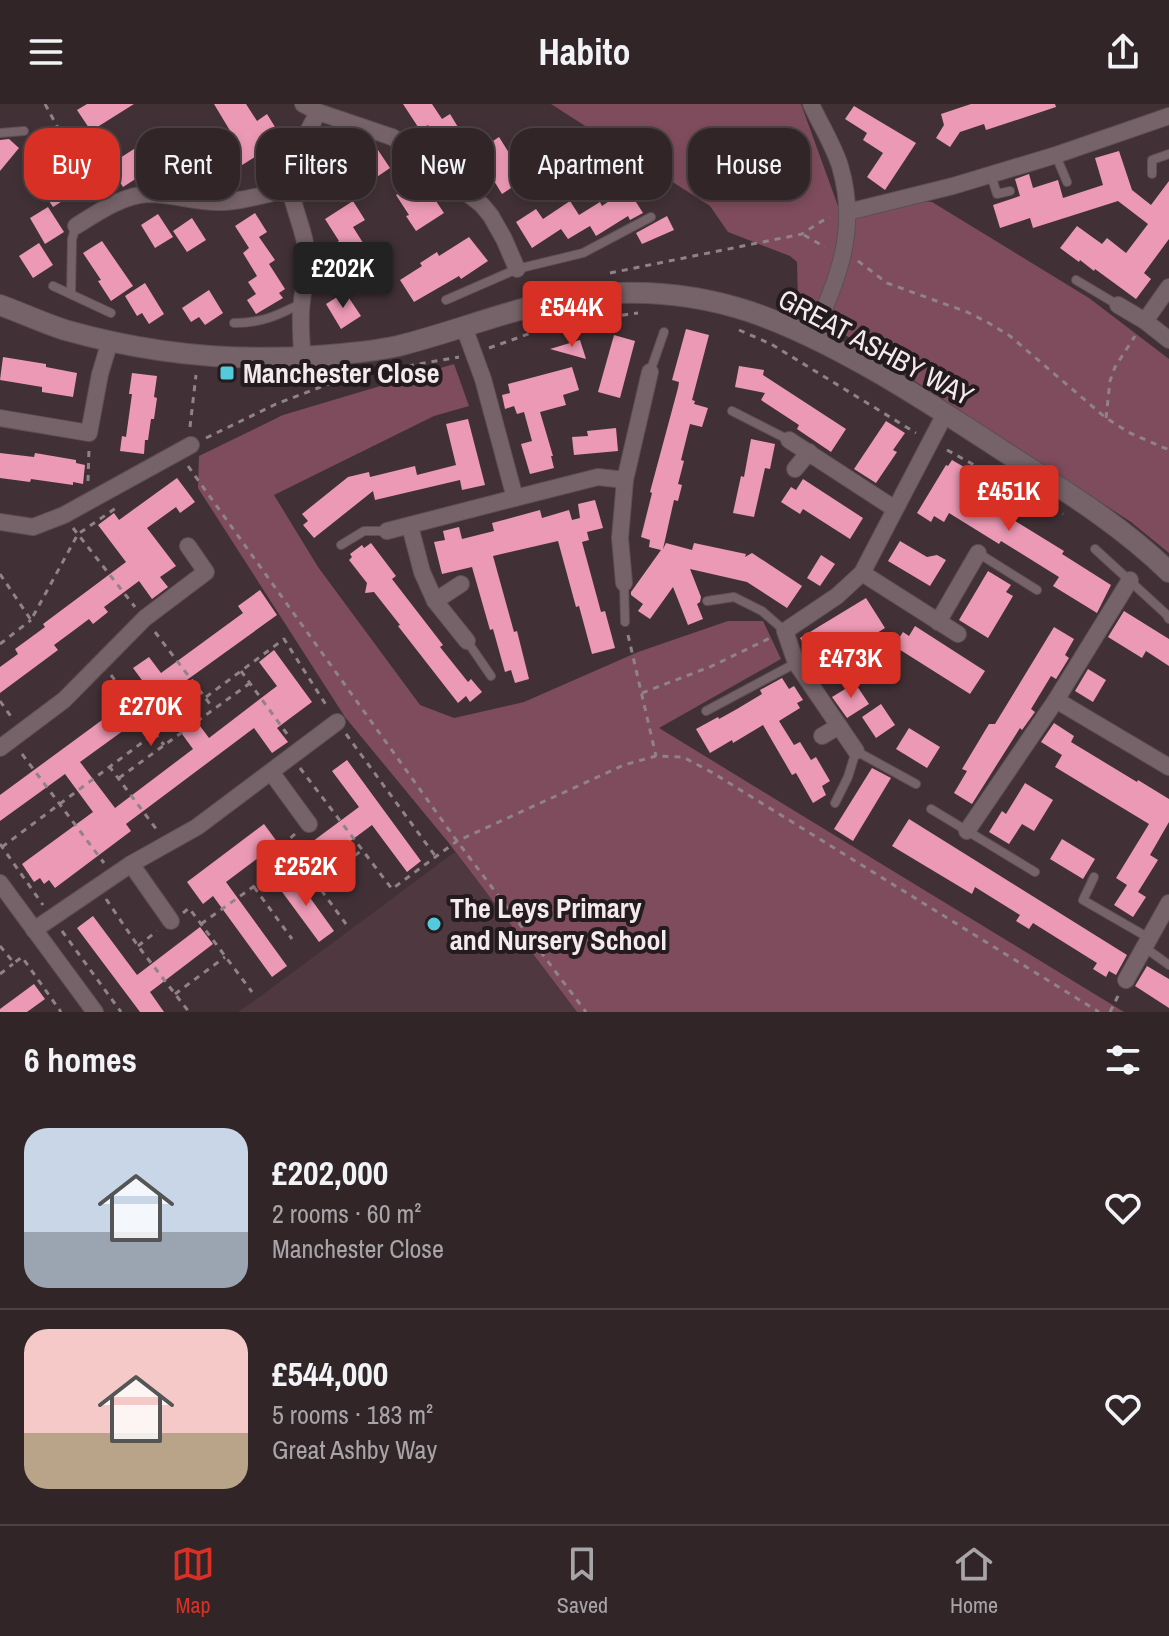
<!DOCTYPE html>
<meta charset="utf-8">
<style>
body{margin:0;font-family:"Archivo Narrow",sans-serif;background:#392d30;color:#f1f3f6;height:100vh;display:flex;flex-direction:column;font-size:30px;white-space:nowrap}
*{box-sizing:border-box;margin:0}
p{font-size:26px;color:#a8a5a8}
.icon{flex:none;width:44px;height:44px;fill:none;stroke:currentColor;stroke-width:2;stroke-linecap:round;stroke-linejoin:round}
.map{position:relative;height:908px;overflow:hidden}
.sheet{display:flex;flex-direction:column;background:#312528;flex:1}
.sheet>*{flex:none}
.guide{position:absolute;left:24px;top:24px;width:1122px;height:72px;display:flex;gap:16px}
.price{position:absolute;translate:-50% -68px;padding:0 18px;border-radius:8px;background:#d93025;color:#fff;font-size:26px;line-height:52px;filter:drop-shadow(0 2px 4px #0008)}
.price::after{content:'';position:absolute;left:50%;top:48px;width:24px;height:18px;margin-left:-12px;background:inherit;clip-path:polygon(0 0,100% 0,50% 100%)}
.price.active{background:#222;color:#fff}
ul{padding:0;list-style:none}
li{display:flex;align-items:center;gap:24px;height:200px;padding:0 24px}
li+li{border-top:2px solid #4c4245}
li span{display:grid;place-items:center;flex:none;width:224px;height:160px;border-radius:24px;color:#555}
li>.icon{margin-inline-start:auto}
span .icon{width:96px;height:96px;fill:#fffc;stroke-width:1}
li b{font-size:34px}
h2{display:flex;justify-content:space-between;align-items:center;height:96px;padding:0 24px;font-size:34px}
.tag{padding:0 28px;border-radius:24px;background:#312528;box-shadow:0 4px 12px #0003,0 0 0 2px #4c4245;font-size:28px;line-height:72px}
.tag.active{background:#d93025;color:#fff}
header{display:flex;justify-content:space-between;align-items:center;height:104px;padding:0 24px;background:#312528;font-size:36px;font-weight:700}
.menu{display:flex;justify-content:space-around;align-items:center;height:112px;border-top:2px solid #4c4245;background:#312528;font-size:22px;color:#a8a5a8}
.menu a{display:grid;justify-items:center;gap:4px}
.menu .active{color:#d93025}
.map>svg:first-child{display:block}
.built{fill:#4f383f}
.green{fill:#7e4c5d}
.building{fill:#ec99b5;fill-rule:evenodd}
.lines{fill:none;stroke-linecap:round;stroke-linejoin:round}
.service-casing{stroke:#5d4f54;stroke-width:10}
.minor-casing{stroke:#5d4f54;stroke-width:18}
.tertiary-casing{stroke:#5d4f54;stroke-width:22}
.path{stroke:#908387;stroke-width:3;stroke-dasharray:6 6;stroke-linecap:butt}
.service{stroke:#766369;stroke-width:8}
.minor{stroke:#766369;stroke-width:16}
.tertiary{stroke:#766369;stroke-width:20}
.poi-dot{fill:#53cbdc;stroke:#231b1e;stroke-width:3}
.labels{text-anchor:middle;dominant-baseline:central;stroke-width:8;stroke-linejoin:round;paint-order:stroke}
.street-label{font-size:28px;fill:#f4e9ec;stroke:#231b1e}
.poi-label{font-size:28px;font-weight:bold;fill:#f4e9ec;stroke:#231b1e;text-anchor:start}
</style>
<header><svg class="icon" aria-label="menu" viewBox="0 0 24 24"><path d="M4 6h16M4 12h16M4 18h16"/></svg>Habito<svg class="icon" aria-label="share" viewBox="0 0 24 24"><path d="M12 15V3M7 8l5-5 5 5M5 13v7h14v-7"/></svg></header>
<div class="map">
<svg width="1169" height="908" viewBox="0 0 1169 908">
<rect width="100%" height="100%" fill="#413136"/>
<path class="built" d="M455 748 577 908H238L261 892Z"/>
<g class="green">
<path d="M551 0H801L838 102 875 93 932 98 1089 194 1169 255V449L1131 418 861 242 798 197 797 158 790 152 728 128 710 102Z"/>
<path d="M454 260 469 302 434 312 274 391 318 463 420 601 454 614 524 598 638 548 728 517H763L781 555 659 624 1124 908H577L448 738 345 613 198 384 199 352 283 311Z"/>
</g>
<g class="building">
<path d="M87 0H134L91 27 77 6Z"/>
<path d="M214 0H246L257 17 267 10 280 31 263 42 266 46 212 80 195 54 232 30Z"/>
<path d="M403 0H432L442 15 450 10 461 28 440 41 428 21 420 26Z"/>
<path d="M971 0H1055L1056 3 986 26 984 20 960 28 950 43 936 34 944 21 941 10Z"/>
<path d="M854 2 916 39 885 86 867 73 883 49 863 36 867 29 845 15Z"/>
<path d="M476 23 487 41 499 33 516 60 519 58 528 73 502 90 488 67 482 71 468 49 463 52 453 37Z"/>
<path d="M9 35 19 44 0 67V36Z"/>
<path d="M184 41 200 67 184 77 168 51Z"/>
<path d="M338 42 353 65 328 80 314 58Z"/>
<path d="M134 45 148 67 123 83 109 61Z"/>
<path d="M378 46 390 64 368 79 354 57 365 49 367 53Z"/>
<path d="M1119 47 1132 86 1151 101 1169 77V135L1144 169 1151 175 1136 195 1095 165 1094 167 1080 156 1079 158 1060 144 1077 122 1102 140 1107 134 1126 149 1148 120 1118 97 1033 124 1030 114 1000 124 993 101 1020 92 1015 75 1029 70 1033 84 1058 76 1063 94 1103 81 1095 54Z"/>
<path d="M52 71 67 94 53 103 38 80Z"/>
<path d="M622 76 643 109 630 116 628 112 596 132 590 122 568 135 561 125 532 144 516 118 536 105 543 115 570 97 579 111 600 98 602 102 618 91 613 81Z"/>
<path d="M415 79 428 98 434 94 444 109 416 127 406 112 409 111 396 91Z"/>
<path d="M353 97 365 116 353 123 372 153 392 156 357 179 343 157 339 160 328 144 339 137 325 115Z"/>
<path d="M48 103 64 128 45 140 30 114Z"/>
<path d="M255 109 267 128 259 133 275 156 269 160 285 185 279 189 283 194 256 210 247 196 256 190 248 178 257 172 243 149 249 144 235 122Z"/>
<path d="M158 110 173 133 155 144 141 121Z"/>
<path d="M667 112 674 126 642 140 636 129Z"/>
<path d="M192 114 206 136 187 148 173 127Z"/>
<path d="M469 133 488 157 461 175 459 172 414 198 400 176 422 162 420 159 437 148 439 152Z"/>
<path d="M102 137 133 182 111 197 98 177 101 176 83 149Z"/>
<path d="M39 139 53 161 33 174 19 152Z"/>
<path d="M145 179 164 210 149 220 142 209 137 212 125 192Z"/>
<path d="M209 186 223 209 205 221 199 213 191 218 182 204Z"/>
<path d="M345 188 361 212 341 225 326 200Z"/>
<path d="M686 225 709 231 692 296 695 297 694 300 708 304 702 323 690 320 681 356 684 357 678 380 682 381 678 397 674 396 663 445 666 439 692 446 694 439 746 450 745 453 752 449 802 482 787 504 747 478 690 465 701 493 700 498 697 500 703 515 688 521 673 483 650 515 638 507 643 500 631 491V488L661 446 649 443 650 436 641 433 652 389 650 388 678 284 679 278 672 276Z"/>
<path d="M614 231 635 237 620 294 598 288Z"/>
<path d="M580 236 586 255 550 245Z"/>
<path d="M3 253 46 260V263L77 269 73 293 42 288V283L0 276Z"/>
<path d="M739 262 764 266 763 271 846 325 831 348 797 325 799 321 761 296 765 289 735 283Z"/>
<path d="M572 263 579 286 563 291 566 301 540 308 553 352H551L554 364 530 370 521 340 532 337 524 308 517 310 514 302 505 305 502 291 510 289 508 280Z"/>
<path d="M132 269 157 272 154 293 157 294 154 315H151L148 336H145L144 350 120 347 122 332 126 333 132 290H129Z"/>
<path d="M468 315 485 381 462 386 460 376 375 396 373 387 314 434 303 421 308 417 302 410 348 373 369 368 370 373 415 362 417 371 456 361 446 320Z"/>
<path d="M886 317 905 329 893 346 897 348 876 379 854 365Z"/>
<path d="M616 324 618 347 574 351 572 333 588 332 587 327Z"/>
<path d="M751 335 775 340 770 365 765 364 754 413 733 409 741 372 744 373Z"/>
<path d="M0 349 34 353 35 349 76 356V359L85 361 83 380 73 378V381L31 375 30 378 0 374Z"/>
<path d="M952 356 976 370 969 382 1005 404 1002 409 1064 447 1062 450 1111 481 1097 509 1053 482 1059 473 1001 437 999 440 949 409 944 418 934 412 931 418 917 409 946 361 948 362Z"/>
<path d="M177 374 195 398 180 409 176 403 147 424 176 462 160 473 168 483 152 495 139 477 104 503 108 508 93 520 89 515 73 527 54 541 58 546 0 589V563L18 550 15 545 45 523 43 520 126 458 98 421 114 409 119 416Z"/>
<path d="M803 375 863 414 850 435 803 405 800 410 781 398 791 383 796 386Z"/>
<path d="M595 396 603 424 587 428 589 436 582 438 601 508 605 507 615 544 592 550 579 502 576 503 558 437 493 452 514 528 517 527 529 575 515 579 511 566 505 568 493 525 490 526 472 463 442 470 434 438 445 436 443 427 459 423 462 435 494 427 492 419 540 406 542 414 569 406 572 416 580 414 578 400Z"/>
<path d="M900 437 927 453 937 451 946 456 930 482 888 457Z"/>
<path d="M371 439 396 472 392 475 443 541 440 543 468 578 471 575 482 588 470 598 466 592 458 599 398 522 400 521 374 488 365 489 367 479 349 456 352 453 350 450 362 441 364 444Z"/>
<path d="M821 451 835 460 820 482 807 474Z"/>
<path d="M988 467 1011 481 1006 488 1013 492 988 534 959 516Z"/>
<path d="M260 486 277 511 173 586 209 634 277 582 259 558 274 546 312 598 277 624 288 638 272 649 254 624 126 720 131 727 55 784 49 776 44 780 40 774 34 778 22 760 93 708 65 670 0 717V691L147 583 133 564 149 553 161 569 243 509 238 502ZM160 600 193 645 115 704 80 658Z"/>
<path d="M866 494 885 524 854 543 866 561 846 574 820 566 800 534Z"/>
<path d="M1124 507 1169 535V562L1146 547 1142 554 1108 533Z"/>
<path d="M915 522 985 567 970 590 894 542 903 528 909 532Z"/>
<path d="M1054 523 1074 535 1065 551 1069 554 1056 575 1051 572 1031 605 1035 608 1022 626 1020 624 972 700 954 689 967 667 962 665 989 620H995Z"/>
<path d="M1088 565 1106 576 1093 598 1075 587Z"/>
<path d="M782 574 789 585 794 582 803 596 797 599 800 604 779 617 794 641 800 638 811 656 816 653 830 677 822 682 826 691 813 699 796 669 792 671 763 621 733 639 732 636 710 649 696 625 718 613 719 615 737 605 762 590 760 586Z"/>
<path d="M855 579 869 600 847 614 832 593Z"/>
<path d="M881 600 895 621 876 634 862 613Z"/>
<path d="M1054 619 1074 632 1071 638 1137 678 1138 676 1169 695V718L1150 751 1158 756 1138 788 1146 793 1133 813 1114 801 1127 781 1116 774 1149 720 1055 663 1062 651 1041 638Z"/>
<path d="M909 624 940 643 927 664 896 645Z"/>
<path d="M347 656 421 757 407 768 372 721 310 767 297 749 359 703 332 667Z"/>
<path d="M872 664 891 674 853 737 834 725Z"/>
<path d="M1025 679 1053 696 1034 727 1022 720 1009 740 989 728 1002 707 1006 710Z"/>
<path d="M909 715 1127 851 1116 871 1109 867 1106 873 1093 865 1097 859 1033 819 1029 825 1016 817 1020 811 975 783 972 790 892 742Z"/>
<path d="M264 720 278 739 226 778 287 862 272 873 213 792 203 800 187 778Z"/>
<path d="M1062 735 1095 755 1083 775 1050 755Z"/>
<path d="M293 770 334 827 319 838 277 781Z"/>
<path d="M93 812 137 871 200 823 213 840 150 888 164 908H140L77 824Z"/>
<path d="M1147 862 1169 875V904L1135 882Z"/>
<path d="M34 880 45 895 27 908H0V905Z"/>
</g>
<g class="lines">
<defs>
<g id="service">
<path d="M0 29 24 27"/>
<path d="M1056 52 1067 78"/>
<path d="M1152 70V56L1169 50"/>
<path d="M991 71 997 90 1010 87"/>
<path d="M1076 176 1118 201"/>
<path d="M53 182 111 209"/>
<path d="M71 190 72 135 76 122"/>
<path d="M446 196 517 165 583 149 651 113"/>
<path d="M234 219C261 219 277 212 300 200"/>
<path d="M650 268 664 228"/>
<path d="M732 307 789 336"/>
<path d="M341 441 364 427H387"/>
<path d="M1095 445 1166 510 1169 515"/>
<path d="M978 449 1037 486"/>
<path d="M624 479 625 518"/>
<path d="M707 497 734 493 762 507 785 527"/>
<path d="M467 537 491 572"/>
<path d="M706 607 796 559"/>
<path d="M835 699 848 673 856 647 916 680"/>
<path d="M931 705 1035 768"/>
<path d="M1094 773 1083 796 1149 834"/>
<path d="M1144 843 1169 861"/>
</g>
<g id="minor">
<path d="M811 0C820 20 833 40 840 62 859 126 838 176 811 234"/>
<path d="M318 8 392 33 404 40 463 86 482 101 491 112 504 135 517 165"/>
<path d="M848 108 953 82 1056 51 1169 12"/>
<path d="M76 122C98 108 123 91 149 90 172 90 195 98 217 98 238 99 269 89 291 85"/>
<path d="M1169 183 1145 217 1169 236"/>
<path d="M1118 201 1145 217"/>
<path d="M302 253C302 235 299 215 302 197 303 183 309 170 308 155 306 132 296 111 291 89 286 60 306 33 318 8L303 0"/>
<path d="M0 314 89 329 100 270 110 237"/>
<path d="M789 336 895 405"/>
<path d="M795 365 809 348"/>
<path d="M515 394 598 373 625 376 650 268"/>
<path d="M0 418 33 423 64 411 191 341"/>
<path d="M410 422 422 468 435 497 467 537"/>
<path d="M387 427 515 394 483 275 464 223"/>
<path d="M862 469 958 530"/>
<path d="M624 479 620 434 625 376"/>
<path d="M435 497 461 480"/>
<path d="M938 518 978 449"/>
<path d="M1056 596 1169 663"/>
<path d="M822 632 839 622"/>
<path d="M0 644 64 596 145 514 206 468 188 442"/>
<path d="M856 647 796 559 785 527 837 492 862 469 945 310"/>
<path d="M271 668 309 720"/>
<path d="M967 727 1056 596 1130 476"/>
<path d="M131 760 171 817"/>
<path d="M0 779 95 908"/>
<path d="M34 826 131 760 197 723 337 618"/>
<path d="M1126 876 1169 799"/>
</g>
<path id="tertiary" d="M0 201C22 209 43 219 65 226 146 249 232 258 316 252 344 250 371 248 398 242 466 225 531 196 600 190 650 186 703 192 751 208 835 237 925 296 1000 345 1059 383 1119 419 1169 468"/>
</defs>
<use href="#service" class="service-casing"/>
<use href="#minor" class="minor-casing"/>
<use href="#tertiary" class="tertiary-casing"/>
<g class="path">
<path d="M45 0 58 24 66 53 88 94"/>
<path d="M804 131 825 143"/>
<path d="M858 157 887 179 967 208 987 218 1010 232 1106 314 1130 329 1169 346"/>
<path d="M610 169 802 130 822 117 830 114"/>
<path d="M551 222 572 218 638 209"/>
<path d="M739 226 771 240 916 329"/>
<path d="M489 244 551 222 550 215"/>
<path d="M396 264 459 253"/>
<path d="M1106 314 1110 277 1115 263 1135 232"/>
<path d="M190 323 196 271"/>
<path d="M206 334 276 300 355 270 365 268"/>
<path d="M947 346 1063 410"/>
<path d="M188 362 457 737 586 908"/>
<path d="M88 377 89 345"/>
<path d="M73 424 135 503"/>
<path d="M0 470 31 516 78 430 116 404"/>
<path d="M155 528 213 604"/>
<path d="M628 531 656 652"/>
<path d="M0 540 31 516"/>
<path d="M241 567 290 634"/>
<path d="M111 571 164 641"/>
<path d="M642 589 712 562 770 534"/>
<path d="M206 593 284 535 328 604"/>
<path d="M0 597 12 614"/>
<path d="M346 630 436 753"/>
<path d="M22 650 104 759"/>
<path d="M109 662 157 726"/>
<path d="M300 664 392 785 457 737 624 661 656 652 683 653 713 669 1099 908"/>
<path d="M119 674 250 579"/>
<path d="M295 730 286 738 346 820"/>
<path d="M0 740 43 801"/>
<path d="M2 743 155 629"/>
<path d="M316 780 361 747"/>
<path d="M254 783 292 835"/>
<path d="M106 795 138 842 189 908"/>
<path d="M183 809 189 804 252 888"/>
<path d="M201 820 295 753"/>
<path d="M62 827 121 908"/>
<path d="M0 842 14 859 22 853 61 908"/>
<path d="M138 842 157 827"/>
<path d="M0 870 13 860"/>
<path d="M175 890 225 853"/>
<path d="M1110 908 1119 890"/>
</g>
<use href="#service" class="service"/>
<use href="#minor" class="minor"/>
<use href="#tertiary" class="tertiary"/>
</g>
<g class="poi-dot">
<rect x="219" y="261" width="16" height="16" rx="4"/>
<circle cx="434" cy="820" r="8"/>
</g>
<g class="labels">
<g class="street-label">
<text transform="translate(876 243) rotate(28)">GREAT ASHBY WAY</text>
</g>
<g class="poi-label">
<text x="243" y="269">Manchester Close</text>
<text x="450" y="804">The Leys Primary<tspan x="450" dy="32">and Nursery School</tspan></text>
</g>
</g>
</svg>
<b class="price active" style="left:343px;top:206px">£202K</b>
<b class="price" style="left:572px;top:245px">£544K</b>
<b class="price" style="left:1009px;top:429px">£451K</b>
<b class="price" style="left:851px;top:596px">£473K</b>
<b class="price" style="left:151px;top:644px">£270K</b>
<b class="price" style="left:306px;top:804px">£252K</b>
<div class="guide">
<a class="tag active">Buy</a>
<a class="tag">Rent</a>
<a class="tag">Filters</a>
<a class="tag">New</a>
<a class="tag">Apartment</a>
<a class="tag">House</a>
</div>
</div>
<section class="sheet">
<h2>6 homes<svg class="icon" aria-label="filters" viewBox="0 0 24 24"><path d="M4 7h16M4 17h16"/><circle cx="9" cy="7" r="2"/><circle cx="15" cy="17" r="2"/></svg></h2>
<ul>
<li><span style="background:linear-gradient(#c9d6e8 65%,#9aa5b1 0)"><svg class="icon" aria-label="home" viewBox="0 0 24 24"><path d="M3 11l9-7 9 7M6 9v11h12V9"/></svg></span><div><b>£202,000</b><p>2 rooms · 60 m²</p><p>Manchester Close</p></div><svg class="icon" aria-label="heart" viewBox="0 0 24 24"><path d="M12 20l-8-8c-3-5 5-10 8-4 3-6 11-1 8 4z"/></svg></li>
<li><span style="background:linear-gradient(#f6c9c9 65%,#b9a48a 0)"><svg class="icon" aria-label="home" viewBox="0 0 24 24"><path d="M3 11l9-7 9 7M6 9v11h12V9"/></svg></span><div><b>£544,000</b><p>5 rooms · 183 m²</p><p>Great Ashby Way</p></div><svg class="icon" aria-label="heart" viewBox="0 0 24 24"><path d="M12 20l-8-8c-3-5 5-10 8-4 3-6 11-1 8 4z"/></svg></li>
</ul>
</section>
<nav class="menu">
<a class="active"><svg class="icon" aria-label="map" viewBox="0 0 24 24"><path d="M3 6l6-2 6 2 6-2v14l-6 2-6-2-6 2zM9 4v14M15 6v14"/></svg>Map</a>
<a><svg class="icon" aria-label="saved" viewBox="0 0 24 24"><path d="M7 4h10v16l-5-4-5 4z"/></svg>Saved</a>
<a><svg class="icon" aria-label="home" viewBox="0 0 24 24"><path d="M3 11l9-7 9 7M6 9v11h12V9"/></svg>Home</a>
</nav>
